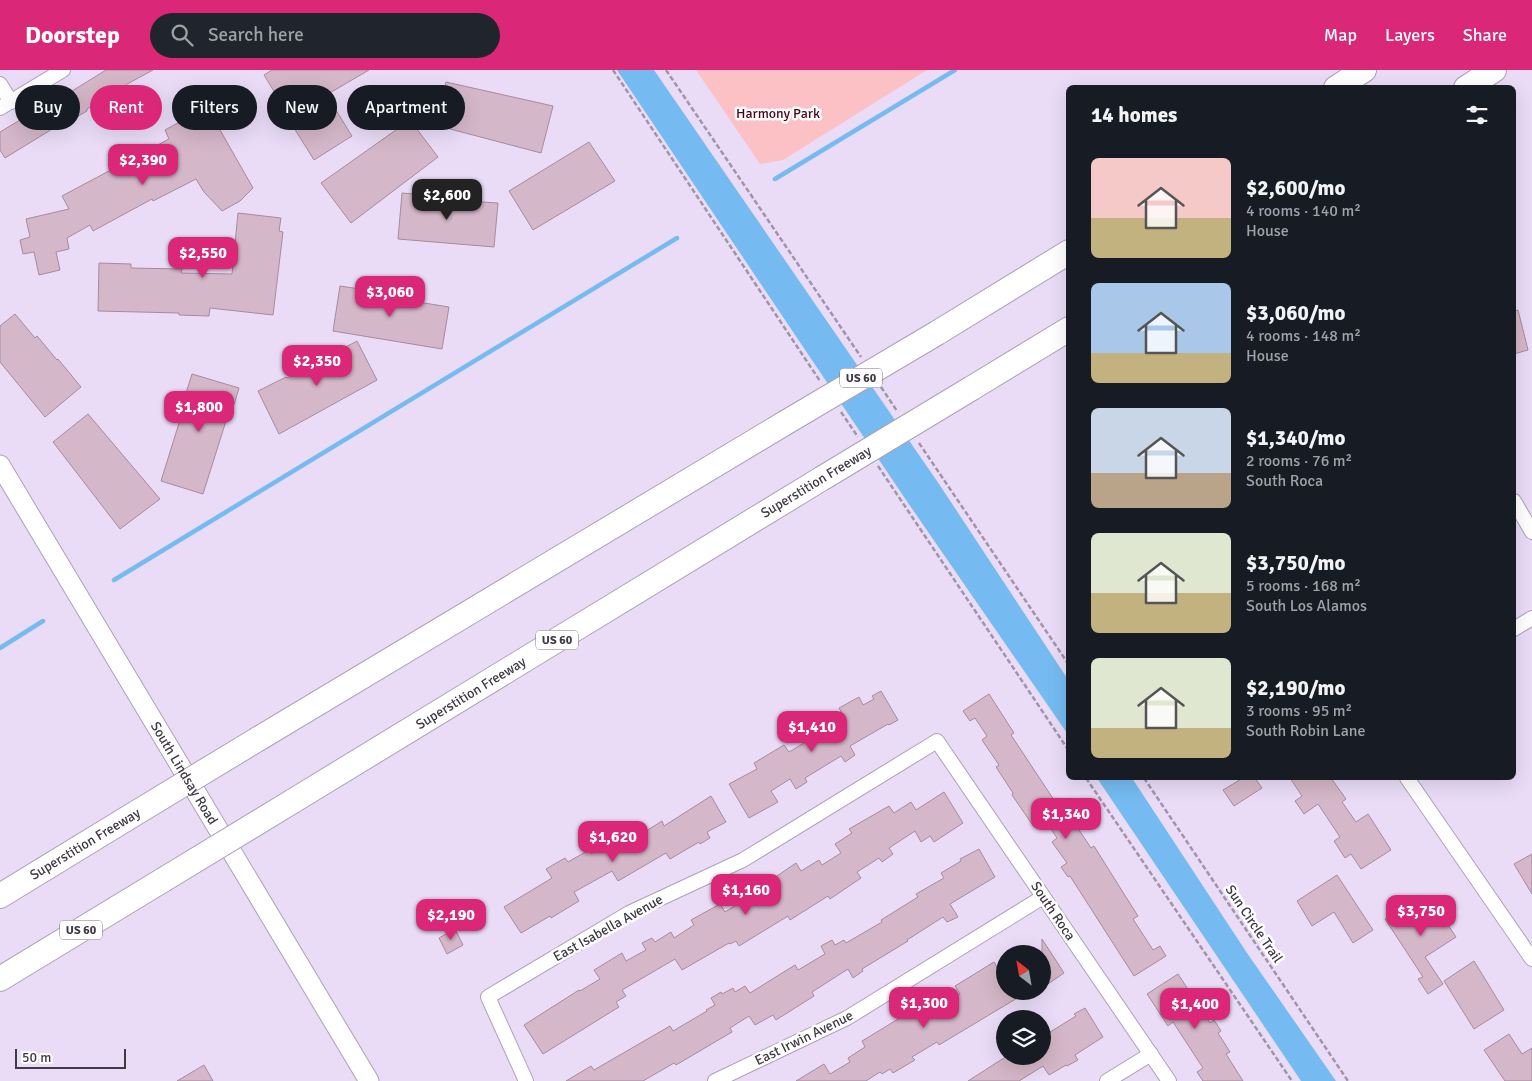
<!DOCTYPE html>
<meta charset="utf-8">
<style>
body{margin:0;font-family:Signika,sans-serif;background:#20242c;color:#f1f3f6;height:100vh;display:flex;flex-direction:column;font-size:19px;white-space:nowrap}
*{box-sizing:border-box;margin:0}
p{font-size:16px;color:#9ea1a6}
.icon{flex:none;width:28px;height:28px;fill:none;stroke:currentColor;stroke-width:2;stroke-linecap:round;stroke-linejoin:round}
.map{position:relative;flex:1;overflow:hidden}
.details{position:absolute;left:1066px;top:15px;width:450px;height:695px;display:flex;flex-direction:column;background:#171b24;border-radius:8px;box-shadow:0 5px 20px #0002}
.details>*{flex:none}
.top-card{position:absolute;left:15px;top:15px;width:475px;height:45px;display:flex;gap:10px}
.needle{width:32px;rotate:329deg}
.tools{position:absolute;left:996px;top:875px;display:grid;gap:10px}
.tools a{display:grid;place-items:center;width:55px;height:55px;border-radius:50%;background:#171b24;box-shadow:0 5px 20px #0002;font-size:25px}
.scale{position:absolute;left:15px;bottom:12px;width:111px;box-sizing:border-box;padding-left:5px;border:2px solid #403a45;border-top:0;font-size:14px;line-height:18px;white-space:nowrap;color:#403a45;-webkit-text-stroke:4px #fff;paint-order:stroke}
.price{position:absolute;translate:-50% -42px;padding:0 11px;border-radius:10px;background:#db2777;color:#fff;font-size:16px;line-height:32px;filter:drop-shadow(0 1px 2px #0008)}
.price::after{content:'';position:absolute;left:50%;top:30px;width:15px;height:11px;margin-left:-8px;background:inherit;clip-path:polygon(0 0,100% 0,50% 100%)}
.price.active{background:#222;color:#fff}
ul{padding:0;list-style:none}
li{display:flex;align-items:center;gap:15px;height:125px;padding:0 25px}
li span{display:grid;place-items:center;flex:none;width:140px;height:100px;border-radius:8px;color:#555}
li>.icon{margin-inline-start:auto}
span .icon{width:60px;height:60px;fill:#fffc;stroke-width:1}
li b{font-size:21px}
h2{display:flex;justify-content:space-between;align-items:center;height:60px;padding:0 25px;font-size:21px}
.pill{padding:0 18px;border-radius:22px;background:#171b24;box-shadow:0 5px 20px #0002;font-size:18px;line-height:45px}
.pill.active{background:#db2777;color:#fff}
header{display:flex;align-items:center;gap:30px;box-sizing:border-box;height:70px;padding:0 25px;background:#db2777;color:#fff}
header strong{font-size:24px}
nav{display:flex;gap:28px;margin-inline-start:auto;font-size:18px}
.search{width:350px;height:45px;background:#20242c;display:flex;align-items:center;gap:12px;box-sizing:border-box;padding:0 18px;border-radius:28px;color:#9ea1a6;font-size:19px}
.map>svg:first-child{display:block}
.green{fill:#fcc1c5}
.water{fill:#75bbf1}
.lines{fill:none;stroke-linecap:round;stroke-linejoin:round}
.stream{stroke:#75bbf1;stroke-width:4.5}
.building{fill:#d4b7c8;stroke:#a78b9c}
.street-casing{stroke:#ada0ba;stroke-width:16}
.secondary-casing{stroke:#ada0ba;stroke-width:21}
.highway-casing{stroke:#ada0ba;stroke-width:26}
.path{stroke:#9f94a8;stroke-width:2.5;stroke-dasharray:5 2.5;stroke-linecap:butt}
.street{stroke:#fff;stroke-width:14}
.secondary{stroke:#fff;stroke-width:19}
.highway{stroke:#fff;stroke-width:24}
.highway-bridge-casing{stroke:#ada0ba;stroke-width:26;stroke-linecap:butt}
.highway-bridge{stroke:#fff;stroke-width:24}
.labels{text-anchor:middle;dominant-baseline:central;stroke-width:5;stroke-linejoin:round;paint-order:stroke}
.shield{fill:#fff;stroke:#79757d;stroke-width:1}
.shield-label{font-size:12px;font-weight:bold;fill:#403a45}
.park-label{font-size:14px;fill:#510318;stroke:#fff}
.street-label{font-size:14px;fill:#403a45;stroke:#fff}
</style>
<header>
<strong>Doorstep</strong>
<div class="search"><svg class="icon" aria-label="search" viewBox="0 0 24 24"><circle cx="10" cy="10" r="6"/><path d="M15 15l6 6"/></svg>Search here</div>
<nav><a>Map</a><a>Layers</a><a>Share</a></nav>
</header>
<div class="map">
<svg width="1532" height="1011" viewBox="0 0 1532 1011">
<rect width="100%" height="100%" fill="#eadcf7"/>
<path class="green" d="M696 0H927L783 90 760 94Z"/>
<g class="water">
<path d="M617 0H654L939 414 1069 611V666L906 430Z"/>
<path d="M377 16 383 18 385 23 383 25H380L375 38 363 34 370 20Z"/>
<path d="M1097 708H1132L1247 883 1336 1011H1301Z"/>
</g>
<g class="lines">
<g class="stream">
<path d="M775 109 955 0"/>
<path d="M114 510 677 168"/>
<path d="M0 578 43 551"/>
</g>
</g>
<g class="building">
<path d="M106 0H153L120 18 87 39V41L63 55 62 53 5 88 0 80V62L50 32 48 28 61 20 64 26Z"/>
<path d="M272 0H369L328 24 336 36 334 37 352 66 314 90 289 50 291 49 264 5Z"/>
<path d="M446 12 553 36 541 83 435 55Z"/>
<path d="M207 37 253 118 240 131 222 141 204 122 196 109 153 131 152 129 93 161 90 155 67 168 69 179 56 182 60 200 39 205 34 182 23 184 20 170 30 167 26 149 69 139 62 126 169 69 165 60Z"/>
<path d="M410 50 438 87 351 153 321 113Z"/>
<path d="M589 72 615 111 533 160 509 121Z"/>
<path d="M402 123 450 127 449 130 498 133 494 177 398 169Z"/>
<path d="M238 143 281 148 279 161 283 162 273 245 210 238 209 246 179 245V243L98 241 99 193 131 194V198L182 199 181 203 232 204Z"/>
<path d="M340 216 419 228 418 232 449 237 442 279 333 261Z"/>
<path d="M1518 240 1528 280 1514 284V241Z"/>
<path d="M15 244 35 268 37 266 57 290 58 289 81 317 45 347 0 292V256Z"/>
<path d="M357 271 377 310 279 364 258 321 286 307 287 308Z"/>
<path d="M192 304 239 318 234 335H231L203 424 161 411 184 337 182 336Z"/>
<path d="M88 344 160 429 120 459 53 372Z"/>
<path d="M881 621 898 650 889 655 888 654 850 676 855 685 845 692 841 686 805 708 807 712 796 719 790 709 771 721 778 732 749 748 729 714 757 699 754 693 784 675 789 682 816 666 812 659 822 653 825 657 843 645 839 638 859 627 863 635 874 629 872 626Z"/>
<path d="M989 624 1014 663 1011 665 1054 730 1058 728 1091 778 1094 776 1124 824 1138 846 1133 849 1153 880 1160 876 1166 886 1134 906 1070 806 1068 807 1061 797 1067 793 1052 772 1057 768 1045 750 1034 757 1012 725 1013 723 996 697 999 695 982 670 987 666 975 648 970 651 963 641Z"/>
<path d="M1243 708H1255L1262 718 1234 736 1223 720Z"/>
<path d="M1290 708H1331L1346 729 1342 732 1356 752 1368 744 1391 780 1361 799 1351 784 1345 788 1334 771 1340 767 1318 734 1304 744 1295 731 1302 726Z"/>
<path d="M944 722 963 753 934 772 930 766 921 772 915 761 889 778 893 784 882 792 879 788 857 802 861 808 830 829 828 826 790 850 788 846 739 876 736 871 730 874 729 873 682 900 675 889 622 920 626 926 616 932 619 937 543 984 524 955 579 920 580 921 600 909 594 900 622 883 626 891 646 880 642 873 652 868 655 872 671 862 674 868 694 855 691 850 720 834 725 842 759 821 758 819 796 793 801 801 819 790 822 795 841 783 835 774 852 763 849 759 889 736 894 743 911 732 916 740Z"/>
<path d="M711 726 726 752 707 762 710 768 700 774 699 772 670 789 666 783 618 811 612 801 574 822 579 831 551 848 550 846 521 863 504 837 552 808 546 799 565 788 568 792 589 780 591 784 618 768 621 773 641 761 643 763 662 751 664 756Z"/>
<path d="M979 779 995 807 950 834 958 847 947 852 943 847 907 870 908 871 862 899 863 901 853 908 848 899 812 922 814 926 776 950 773 945 755 955 749 946 730 958 732 962 676 995 674 993 643 1011H566L591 996 594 1000 670 956 673 961 707 941 706 940 715 935 711 928 721 922 722 924 733 918 735 922 745 916 750 923 795 895 798 900 825 884 821 876 832 870 835 875 844 870 846 873 882 852 881 850 918 827 916 824 944 808 941 803 961 791 960 789Z"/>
<path d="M1532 784V824L1514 794Z"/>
<path d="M1337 805 1373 860 1353 873 1334 842 1312 856 1297 831Z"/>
<path d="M1423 825 1442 854 1446 852 1456 867 1425 887 1443 914 1428 924 1418 909 1423 907 1385 849Z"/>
<path d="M455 859 463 875 447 884 439 868Z"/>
<path d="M1042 869 1064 903 1042 918Z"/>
<path d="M1474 891 1504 940 1474 959 1444 911Z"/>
<path d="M994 892 1005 910V921H1029L939 975 937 972 912 987 915 990 893 1003 890 999 882 1004 880 1002 866 1011H796L824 994 830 1004 850 992 848 988 865 977 862 971 918 937 923 945 960 924 955 916Z"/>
<path d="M1178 904 1210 953 1214 950 1221 961 1218 963 1230 982 1226 984 1243 1011H1203L1197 1002 1203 998 1173 952 1168 956 1153 933 1147 924Z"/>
<path d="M1085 938 1103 967 1075 985 1078 990 1067 996 1066 995 1049 1005 1043 996 1019 1011H968L1007 986H1042V967L1076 946 1074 944Z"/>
<path d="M1509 964 1522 984 1532 978V1011H1505L1484 980Z"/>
<path d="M204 995 213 1011H177Z"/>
</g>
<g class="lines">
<defs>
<g id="street">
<path d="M0 14 11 32"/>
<path d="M0 38 63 0"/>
<path d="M1514 431 1532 462"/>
<path d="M1514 559 1532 548"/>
<path d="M1407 708 1532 889"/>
<path d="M526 1011 488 927 629 843 743 790 937 671 1169 1011"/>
<path d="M715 1011 847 948 1043 827"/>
<path d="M1107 1011 1151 984"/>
</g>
<g id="secondary">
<path id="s1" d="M0 395 369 1011"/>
</g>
<g id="highway">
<path d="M1336 18 1364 0"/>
<path d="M1466 18 1494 0"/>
<path d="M937 263 1069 182"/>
<path d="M972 318 1069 259"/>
<path d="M258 669 785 353"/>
<path id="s2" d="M293 731 821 409"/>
<path d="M0 826 126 749"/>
<path d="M0 909 163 810"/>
</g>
</defs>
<use href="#street" class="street-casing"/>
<use href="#secondary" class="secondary-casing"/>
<use href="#highway" class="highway-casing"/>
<g class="path">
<path d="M613 0 820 311"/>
<path d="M666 0 861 287"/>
<path d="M881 317 897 341"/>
<path d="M841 342 858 367"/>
<path d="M919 373 1069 595"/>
<path d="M878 396 1069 681"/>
<path d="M1086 708 1292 1011"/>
<path d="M1144 708 1348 1011"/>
</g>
<use href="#street" class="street"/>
<use href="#secondary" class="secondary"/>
<use href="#highway" class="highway"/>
<defs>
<g id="highway-bridge">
<path d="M785 353 937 263"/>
<path d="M821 409 972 318"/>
<path d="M126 749 258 669"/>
<path d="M163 810 293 731"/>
</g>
</defs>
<use href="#highway-bridge" class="highway-bridge-casing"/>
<use href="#highway-bridge" class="highway-bridge"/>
</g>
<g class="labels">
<g class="shield">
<rect x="840" y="298.5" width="42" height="19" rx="4"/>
<rect x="536" y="560.5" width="42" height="19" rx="4"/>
<rect x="60" y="850.5" width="42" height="19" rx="4"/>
</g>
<g class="shield-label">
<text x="861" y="308">US 60</text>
<text x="557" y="570">US 60</text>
<text x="81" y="860">US 60</text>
</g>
<g class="park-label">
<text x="778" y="43">Harmony Park</text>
</g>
<g class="street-label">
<text transform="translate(816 412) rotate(-31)">Superstition Freeway</text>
<text stroke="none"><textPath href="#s2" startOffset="208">Superstition Freeway</textPath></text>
<text stroke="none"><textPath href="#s1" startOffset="359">South Lindsay Road</textPath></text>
<text transform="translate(85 774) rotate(-31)">Superstition Freeway</text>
<text transform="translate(1053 841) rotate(56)">South Roca</text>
<text transform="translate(1254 854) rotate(56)">Sun Circle Trail</text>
<text transform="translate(608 858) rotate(-29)">East Isabella Avenue</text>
<text transform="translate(804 968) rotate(-26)">East Irwin Avenue</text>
</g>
</g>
</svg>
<div class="tools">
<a><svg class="needle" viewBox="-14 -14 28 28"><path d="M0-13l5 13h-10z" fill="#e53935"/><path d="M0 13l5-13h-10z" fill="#9ea1a6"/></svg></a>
<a><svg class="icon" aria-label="layers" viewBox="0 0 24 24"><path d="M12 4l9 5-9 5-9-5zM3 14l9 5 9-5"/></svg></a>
</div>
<div class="scale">50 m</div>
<b class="price" style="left:143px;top:116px">$2,390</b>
<b class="price active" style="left:447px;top:151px">$2,600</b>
<b class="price" style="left:203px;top:209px">$2,550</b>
<b class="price" style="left:390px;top:248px">$3,060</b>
<b class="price" style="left:317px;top:317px">$2,350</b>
<b class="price" style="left:199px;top:363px">$1,800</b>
<b class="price" style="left:812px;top:683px">$1,410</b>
<b class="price" style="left:1066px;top:770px">$1,340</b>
<b class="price" style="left:613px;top:793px">$1,620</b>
<b class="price" style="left:746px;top:846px">$1,160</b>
<b class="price" style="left:1421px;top:867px">$3,750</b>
<b class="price" style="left:451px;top:871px">$2,190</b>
<b class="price" style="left:924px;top:959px">$1,300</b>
<b class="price" style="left:1195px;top:960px">$1,400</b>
<div class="top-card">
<a class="pill">Buy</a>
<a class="pill active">Rent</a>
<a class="pill">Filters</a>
<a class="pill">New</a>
<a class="pill">Apartment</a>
</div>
<section class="details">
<h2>14 homes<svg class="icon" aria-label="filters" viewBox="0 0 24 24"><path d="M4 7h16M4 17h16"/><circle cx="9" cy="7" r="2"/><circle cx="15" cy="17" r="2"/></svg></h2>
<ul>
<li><span style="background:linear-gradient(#f6c9c9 60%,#c2b280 0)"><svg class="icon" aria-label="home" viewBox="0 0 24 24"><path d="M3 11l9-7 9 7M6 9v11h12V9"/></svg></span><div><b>$2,600/mo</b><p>4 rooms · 140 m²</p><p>House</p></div></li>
<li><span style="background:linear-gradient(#a9c7e8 70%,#c2b280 0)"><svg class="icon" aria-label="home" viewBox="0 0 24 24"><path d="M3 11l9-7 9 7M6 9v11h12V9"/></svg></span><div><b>$3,060/mo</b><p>4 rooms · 148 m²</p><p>House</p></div></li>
<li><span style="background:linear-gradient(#c9d6e8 65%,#b9a48a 0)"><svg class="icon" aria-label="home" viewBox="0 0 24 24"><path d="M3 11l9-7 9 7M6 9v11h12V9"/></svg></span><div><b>$1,340/mo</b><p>2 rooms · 76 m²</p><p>South Roca</p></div></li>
<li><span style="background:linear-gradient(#dfe7d0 60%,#c2b280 0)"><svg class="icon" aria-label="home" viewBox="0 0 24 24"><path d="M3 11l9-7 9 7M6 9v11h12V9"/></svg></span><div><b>$3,750/mo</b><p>5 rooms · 168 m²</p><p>South Los Alamos</p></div></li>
<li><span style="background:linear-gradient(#dfe7d0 70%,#c2b280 0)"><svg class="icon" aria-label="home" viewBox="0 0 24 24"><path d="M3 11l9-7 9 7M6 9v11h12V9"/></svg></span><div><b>$2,190/mo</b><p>3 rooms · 95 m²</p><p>South Robin Lane</p></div></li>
</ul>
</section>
</div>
